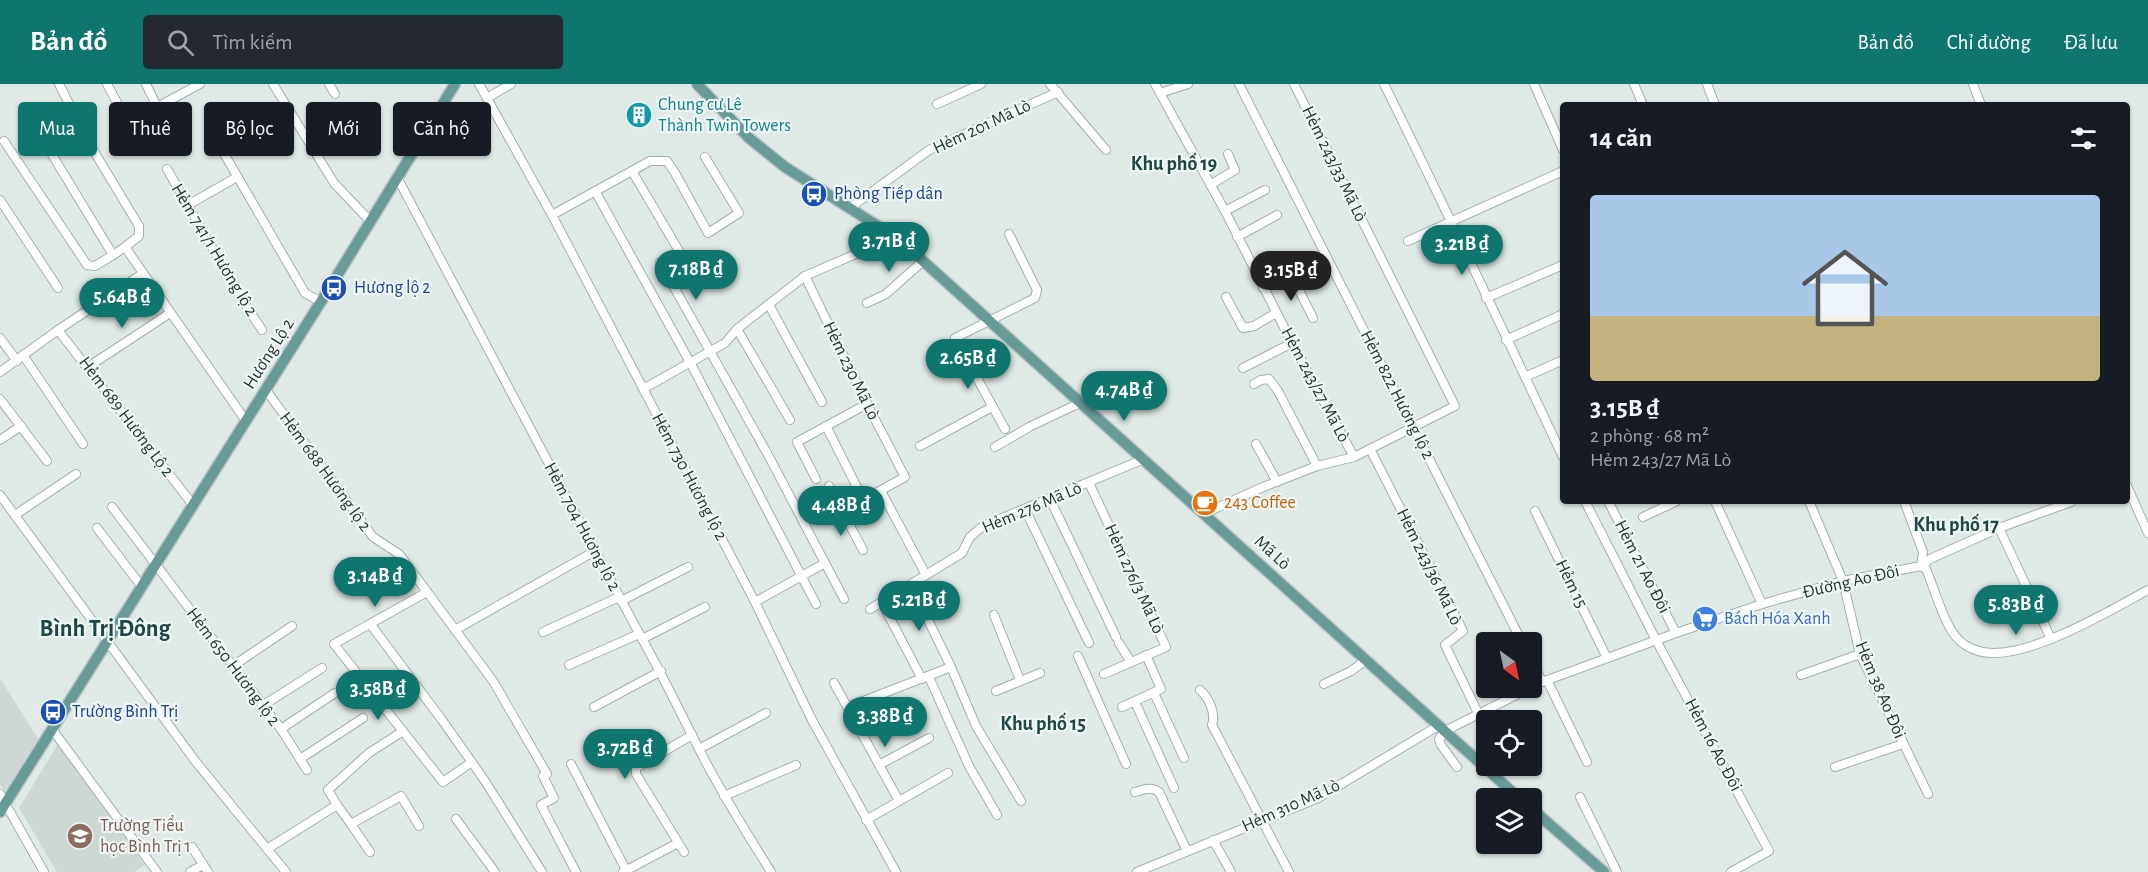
<!DOCTYPE html>
<html lang="vi">
<meta charset="utf-8">
<style>
body{margin:0;font-family:"Alegreya Sans",sans-serif;background:#242831;color:#f1f3f6;height:100vh;display:flex;flex-direction:column;font-size:22px;white-space:nowrap}
*{box-sizing:border-box;margin:0}
p{font-size:20px;color:#9ea1a6}
.icon{flex:none;width:33px;height:33px;fill:none;stroke:currentColor;stroke-width:2;stroke-linecap:round;stroke-linejoin:round}
.map{position:relative;flex:1;overflow:hidden}
.side{position:absolute;left:1560px;top:18px;width:570px;height:402px;display:flex;flex-direction:column;background:#171b24;border-radius:6px;box-shadow:0 2px 4px #0004}
.side>*{flex:none}
.guide{position:absolute;left:18px;top:18px;width:570px;height:54px;display:flex;gap:12px}
.needle{width:39px;rotate:147deg}
.controls{position:absolute;left:1476px;top:548px;display:grid;gap:12px}
.controls a{display:grid;place-items:center;width:66px;height:66px;border-radius:6px;background:#171b24;box-shadow:0 2px 4px #0004;font-size:30px}
.price{position:absolute;translate:-50% -51px;padding:0 14px;border-radius:21px;background:#0f766e;color:#fff;font-size:20px;line-height:39px;filter:drop-shadow(0 2px 3px #0008)}
.price::after{content:'';position:absolute;left:50%;top:36px;width:18px;height:14px;margin-left:-9px;background:inherit;clip-path:polygon(0 0,100% 0,50% 100%)}
.price.active{background:#222;color:#fff}
ul{padding:0;list-style:none}
li{display:grid;align-content:center;gap:12px;height:318px;padding:0 30px}
li span{display:grid;place-items:center;height:186px;border-radius:6px;color:#555}
li>.icon{margin-inline-start:auto}
span .icon{width:108px;height:108px;fill:#fffc;stroke-width:1}
li b{font-size:26px}
h2{display:flex;justify-content:space-between;align-items:center;height:72px;padding:0 30px;font-size:26px}
.tag{padding:0 21px;border-radius:6px;background:#171b24;box-shadow:0 2px 4px #0004;font-size:21px;line-height:54px}
.tag.active{background:#0f766e;color:#fff}
header{display:flex;align-items:center;gap:36px;box-sizing:border-box;height:84px;padding:0 30px;background:#0f766e;color:#fff}
header strong{font-size:28px}
nav{display:flex;gap:33px;margin-inline-start:auto;font-size:21px}
.search{width:420px;height:54px;background:#242831;display:flex;align-items:center;gap:15px;box-sizing:border-box;padding:0 21px;border-radius:6px;color:#9ea1a6;font-size:22px}
.map>svg:first-child{display:block}
.built{fill:#cdd8d5}
.lines{fill:none;stroke-linecap:round;stroke-linejoin:round}
.minor-casing{stroke:#a2b0ad;stroke-width:10}
.major-casing{stroke:#bcc3c2;stroke-width:13}
.minor{stroke:#fff;stroke-width:8}
.major{stroke:#669b98;stroke-width:10}
.labels{text-anchor:middle;dominant-baseline:central;stroke-width:4.5;stroke-linejoin:round;paint-order:stroke}
.culture-label{font-size:18px;fill:#0d838f;stroke:#eff6f4;text-anchor:start}
.street-label{font-size:18px;fill:#213735;stroke:#eff6f4}
.transit-label{font-size:18px;fill:#164399;stroke:#eff6f4;text-anchor:start}
.food-label{font-size:18px;fill:#c56008;stroke:#eff6f4;text-anchor:start}
.shop-label{font-size:18px;fill:#366cbe;stroke:#eff6f4;text-anchor:start}
.education-label{font-size:18px;fill:#785e54;stroke:#eff6f4;text-anchor:start}
.neighbourhood-label{font-size:20px;font-weight:bold;fill:#1f4745;stroke:#eff6f4}
.district-label{font-size:24px;font-weight:bold;fill:#1f4745;stroke:#eff6f4}
</style>
<header>
<strong>Bản đồ</strong>
<div class="search"><svg class="icon" aria-label="search" viewBox="0 0 24 24"><circle cx="10" cy="10" r="6"/><path d="M15 15l6 6"/></svg>Tìm kiếm</div>
<nav><a>Bản đồ</a><a>Chỉ đường</a><a>Đã lưu</a></nav>
</header>
<div class="map">
<svg width="2148" height="788" viewBox="0 0 2148 788">
<rect width="100%" height="100%" fill="#dfe9e6"/>
<g class="built">
<path d="M0 594 38 655 5 708 0 700Z"/>
<path d="M58 660 145 781 134 788H57L19 724Z"/>
</g>
<g class="lines">
<defs>
<g id="minor">
<path d="M59 0 89 59 139 142V152L125 163 246 337"/>
<path d="M107 0 128 39"/>
<path d="M146 0 157 23"/>
<path d="M273 0 334 99 370 137"/>
<path d="M329 0 335 10"/>
<path d="M479 0 552 131 755 518 812 636 896 788"/>
<path d="M1050 0 1106 66"/>
<path d="M1155 0 1225 127 1292 259 1354 373"/>
<path d="M1239 0 1522 558"/>
<path d="M1384 0C1445 123 1504 248 1563 373"/>
<path d="M1534 0 1563 66"/>
<path d="M1634 0 1643 21"/>
<path d="M1707 0 1715 21"/>
<path d="M1973 0 1981 21"/>
<path d="M1160 9 1188 0"/>
<path d="M487 14 511 0"/>
<path d="M937 20 981 0"/>
<path d="M31 36 113 171 125 163"/>
<path d="M118 44 200 0"/>
<path d="M215 54 305 209 321 218"/>
<path d="M4 57 87 181 95 182 113 171"/>
<path d="M167 85 241 214 262 246"/>
<path d="M632 87 679 167"/>
<path d="M398 95 635 542C658 582 678 624 699 665 720 707 746 748 771 788"/>
<path d="M1210 101 1235 86 1228 70"/>
<path d="M595 107 691 280 816 520"/>
<path d="M0 116 58 204"/>
<path d="M188 121 237 93"/>
<path d="M850 124 929 66 1058 8"/>
<path d="M1225 127 1265 106"/>
<path d="M552 131 650 77H667L675 89 708 149 739 129 705 73"/>
<path d="M1237 153 1277 131"/>
<path d="M1408 157 1563 87"/>
<path d="M660 178 767 369 844 515"/>
<path d="M1291 190 1313 234"/>
<path d="M1263 204 1303 184"/>
<path d="M1226 213 1243 244 1254 242 1276 229"/>
<path d="M1486 214 1563 181"/>
<path d="M867 219 886 210 923 177"/>
<path d="M769 221 822 318"/>
<path d="M737 245 790 336"/>
<path d="M58 246 193 421"/>
<path d="M0 254 17 277"/>
<path d="M1506 256 1563 230"/>
<path d="M23 271 83 360"/>
<path d="M88 283 170 229"/>
<path d="M1243 284 1292 259"/>
<path d="M0 288 58 246 142 190"/>
<path d="M1525 293 1563 276"/>
<path d="M1254 300 1261 296 1269 295 1278 307 1317 382"/>
<path d="M643 305 725 259 737 245 805 192"/>
<path d="M266 306 373 453 399 470 493 597 547 690 543 692 554 714 541 721 576 788"/>
<path d="M0 315 47 377"/>
<path d="M826 342 863 415"/>
<path d="M1005 345 955 254 1035 214 1037 206 1009 150"/>
<path d="M0 356 21 342"/>
<path d="M1256 360 1277 398"/>
<path d="M920 362 992 323"/>
<path d="M995 363 1031 342 1082 318"/>
<path d="M1370 365 1463 547 1445 561 1478 629"/>
<path d="M816 395 797 358 867 320"/>
<path d="M1089 399 1166 563 1104 590"/>
<path d="M829 402 863 466"/>
<path d="M2127 402 2148 449"/>
<path d="M881 407 926 491"/>
<path d="M0 411 196 678 286 788"/>
<path d="M1050 415 1116 553"/>
<path d="M1585 417 1656 556 1769 767 1731 788"/>
<path d="M1608 417 1676 549"/>
<path d="M1715 417 1762 520"/>
<path d="M1809 417 1843 497 1860 570 1928 710"/>
<path d="M1904 417 1923 468 1921 482"/>
<path d="M112 423 281 645 307 686"/>
<path d="M1025 425 1089 559"/>
<path d="M1535 427 1607 574"/>
<path d="M1203 430 1263 403 1317 382 1354 373 1455 322 1294 0"/>
<path d="M15 431 76 390"/>
<path d="M1643 433 1677 417"/>
<path d="M830 434 905 393 867 320 805 192 895 153"/>
<path d="M97 444 142 503"/>
<path d="M1999 444 2051 555"/>
<path d="M1921 482 1926 485C1934 503 1945 544 1959 556 1967 564 1980 569 1992 569 2037 570 2109 527 2148 506"/>
<path d="M911 501 951 583 976 642 1021 717"/>
<path d="M427 508 334 560 443 698 472 678"/>
<path d="M621 517 688 483"/>
<path d="M755 518 825 479"/>
<path d="M882 519 922 595"/>
<path d="M870 525 962 469 970 453 983 442 1144 375"/>
<path d="M994 531 1020 596"/>
<path d="M371 541 442 636 485 697 542 788"/>
<path d="M455 546 595 467"/>
<path d="M543 548 619 513"/>
<path d="M642 555 705 523"/>
<path d="M1119 559 1131 578"/>
<path d="M1078 572 1126 680"/>
<path d="M1532 577 1542 598"/>
<path d="M569 581 639 550"/>
<path d="M233 582 292 542"/>
<path d="M1801 591 1860 570"/>
<path d="M929 593 969 682 997 731"/>
<path d="M1547 596 1587 678"/>
<path d="M834 599 899 717"/>
<path d="M1324 600 1351 587 1366 576"/>
<path d="M1200 606C1209 614 1216 629 1212 641L1289 788"/>
<path d="M996 607 1040 589"/>
<path d="M1154 609 1184 674"/>
<path d="M1135 618 1174 704"/>
<path d="M262 622 322 584"/>
<path d="M594 623 661 587"/>
<path d="M848 623 951 583"/>
<path d="M1122 623 1161 605 1146 571"/>
<path d="M52 645 157 788"/>
<path d="M281 645 335 609"/>
<path d="M699 665 766 629"/>
<path d="M300 675 363 634"/>
<path d="M571 680 626 786"/>
<path d="M879 681 929 654"/>
<path d="M1457 683 1441 661 1439 655 1445 647 1542 598 1676 549 1762 520 1843 497 1921 482 1930 475 1999 444 2071 418"/>
<path d="M1835 683 1903 660"/>
<path d="M1135 708C1143 706 1151 702 1159 708L1187 767"/>
<path d="M0 710 44 788"/>
<path d="M724 712 796 681"/>
<path d="M1580 713 1617 788"/>
<path d="M337 721 328 706 369 669 403 647"/>
<path d="M456 735 495 788"/>
<path d="M866 736 948 689"/>
<path d="M351 740 370 768"/>
<path d="M1213 756 1231 788"/>
<path d="M192 763 208 788"/>
<path d="M267 765 337 721 351 740 401 712 419 742"/>
<path d="M684 768 636 690V684L692 651"/>
<path d="M190 788 203 781"/>
<path d="M623 788 678 759"/>
<path d="M1137 788 1318 714 1438 642"/>
</g>
<g id="major">
<path d="M697 0 749 54 785 83 895 153 923 177 1519 714"/>
<path d="M1532 725 1604 788"/>
<path d="M0 728 327 208 455 0"/>
</g>
</defs>
<use href="#minor" class="minor-casing"/>
<use href="#major" class="major-casing"/>
<use href="#minor" class="minor"/>
<use href="#major" class="major"/>
</g>
<defs>
<symbol id="building-disc" viewBox="-11 -11 22 22"><circle r="9.5" fill="#0f9aa8" stroke="#eff6f4"/><path d="M-4-6H4V6H1V3H-1V6H-4ZM-2.5-4.3h1.7v1.8h-1.7ZM.8-4.3h1.7v1.8H.8ZM-2.5-1h1.7V.8h-1.7ZM.8-1h1.7V.8H.8Z" fill="#fff"/></symbol>
<symbol id="bus-disc" viewBox="-11 -11 22 22"><circle r="9.5" fill="#1a4fb4" stroke="#eff6f4"/><path d="M-5-6H5V4H4V6H2V4H-2V6H-4V4H-5ZM-3.5-4V0h7V-4ZM-3.5 1.2v1.5H-2V1.2ZM2 1.2v1.5H3.5V1.2Z" fill="#fff"/></symbol>
<symbol id="cafe-disc" viewBox="-11 -11 22 22"><circle r="9.5" fill="#e8710a" stroke="#eff6f4"/><path d="M-5.5-4.5H6V0H3Q3 3.5 0 3.5H-2.5Q-5.5 3.5-5.5 0ZM3-3.2v2h1.7v-2ZM-6 4.5H4V6H-6Z" fill="#fff"/></symbol>
<symbol id="supermarket-disc" viewBox="-11 -11 22 22"><circle r="9.5" fill="#3f7fe0" stroke="#eff6f4"/><path d="M-6-5.5h2.5l.6 2H6L4.5 2H-2.5L-4.4-4H-6ZM-1.5 3.2a1.3 1.3 0 1 0 .1 0ZM3 3.2a1.3 1.3 0 1 0 .1 0Z" fill="#fff"/></symbol>
<symbol id="school-disc" viewBox="-11 -11 22 22"><circle r="9.5" fill="#8d6e63" stroke="#eff6f4"/><path d="M0-5L7-2L0 1L-7-2ZM-4 1L0 2.5L4 1V4Q0 6-4 4Z" fill="#fff"/></symbol>
</defs>
<g fill-rule="evenodd">
<use href="#building-disc" x="624" y="16" width="30" height="30"/>
<use href="#bus-disc" x="799" y="95" width="30" height="30"/>
<use href="#bus-disc" x="319" y="189" width="30" height="30"/>
<use href="#cafe-disc" x="1190" y="404" width="30" height="30"/>
<use href="#supermarket-disc" x="1690" y="520" width="30" height="30"/>
<use href="#bus-disc" x="38" y="613" width="30" height="30"/>
<use href="#school-disc" x="65" y="737" width="30" height="30"/>
</g>
<g class="labels">
<g class="culture-label">
<text x="658" y="21">Chung cư Lê<tspan x="658" dy="21">Thành Twin Towers</tspan></text>
</g>
<g class="street-label">
<text transform="translate(982 43) rotate(-25)">Hẻm 201 Mã Lò</text>
<text transform="translate(1334 80) rotate(64)">Hẻm 243/33 Mã Lò</text>
<text transform="translate(214 166) rotate(59)">Hẻm 741/1 Hương lộ 2</text>
<text transform="translate(269 270) rotate(-58)">Hương Lộ 2</text>
<text transform="translate(851 287) rotate(64)">Hẻm 230 Mã Lò</text>
<text transform="translate(1315 301) rotate(62)">Hẻm 243/27 Mã Lò</text>
<text transform="translate(1397 311) rotate(63)">Hẻm 822 Hương lộ 2</text>
<text transform="translate(126 333) rotate(53)">Hẻm 689 Hương Lộ 2</text>
<text transform="translate(325 388) rotate(54)">Hẻm 688 Hương lộ 2</text>
<text transform="translate(689 393) rotate(62)">Hẻm 730 Hương lộ 2</text>
<text transform="translate(1032 424) rotate(-23)">Hẻm 276 Mã Lò</text>
<text transform="translate(582 443) rotate(62)">Hẻm 704 Hương lộ 2</text>
<text transform="translate(1272 469) rotate(42)">Mã Lò</text>
<text transform="translate(1429 483) rotate(64)">Hẻm 243/36 Mã Lò</text>
<text transform="translate(1642 483) rotate(63)">Hẻm 21 Ao Đôi</text>
<text transform="translate(1134 495) rotate(65)">Hẻm 276/3 Mã Lò</text>
<text transform="translate(1851 498) rotate(-13)">Đường Ao Đôi</text>
<text transform="translate(1571 500) rotate(64)">Hẻm 15</text>
<text transform="translate(233 583) rotate(53)">Hẻm 650 Hương lộ 2</text>
<text transform="translate(1880 606) rotate(67)">Hẻm 38 Ao Đôi</text>
<text transform="translate(1713 661) rotate(62)">Hẻm 16 Ao Đôi</text>
<text transform="translate(1291 722) rotate(-24)">Hẻm 310 Mã Lò</text>
</g>
<g class="transit-label">
<text x="834" y="110">Phòng Tiếp dân</text>
<text x="354" y="204">Hương lộ 2</text>
<text x="72" y="628">Trường Bình Trị</text>
</g>
<g class="food-label">
<text x="1224" y="419">243 Coffee</text>
</g>
<g class="shop-label">
<text x="1724" y="535">Bách Hóa Xanh</text>
</g>
<g class="education-label">
<text x="100" y="742">Trường Tiểu<tspan x="100" dy="21">học Bình Trị 1</tspan></text>
</g>
<g class="neighbourhood-label">
<text x="1174" y="80">Khu phố 19</text>
<text x="1956" y="441">Khu phố 17</text>
<text x="1043" y="640">Khu phố 15</text>
</g>
<g class="district-label">
<text x="105" y="545">Bình Trị Đông</text>
</g>
</g>
</svg>
<div class="controls">
<a><svg class="needle" viewBox="-14 -14 28 28"><path d="M0-13l5 13h-10z" fill="#e53935"/><path d="M0 13l5-13h-10z" fill="#9ea1a6"/></svg></a>
<a><svg class="icon" aria-label="locate" viewBox="0 0 24 24"><circle cx="12" cy="12" r="6"/><path d="M12 2v4M12 18v4M2 12h4M18 12h4"/></svg></a>
<a><svg class="icon" aria-label="layers" viewBox="0 0 24 24"><path d="M12 4l9 5-9 5-9-5zM3 14l9 5 9-5"/></svg></a>
</div>
<b class="price" style="left:889px;top:189px">3.71B ₫</b>
<b class="price" style="left:1462px;top:192px">3.21B ₫</b>
<b class="price" style="left:696px;top:217px">7.18B ₫</b>
<b class="price active" style="left:1291px;top:218px">3.15B ₫</b>
<b class="price" style="left:122px;top:245px">5.64B ₫</b>
<b class="price" style="left:968px;top:306px">2.65B ₫</b>
<b class="price" style="left:1124px;top:338px">4.74B ₫</b>
<b class="price" style="left:841px;top:453px">4.48B ₫</b>
<b class="price" style="left:375px;top:524px">3.14B ₫</b>
<b class="price" style="left:919px;top:548px">5.21B ₫</b>
<b class="price" style="left:2016px;top:552px">5.83B ₫</b>
<b class="price" style="left:378px;top:637px">3.58B ₫</b>
<b class="price" style="left:885px;top:664px">3.38B ₫</b>
<b class="price" style="left:625px;top:696px">3.72B ₫</b>
<div class="guide">
<a class="tag active">Mua</a>
<a class="tag">Thuê</a>
<a class="tag">Bộ lọc</a>
<a class="tag">Mới</a>
<a class="tag">Căn hộ</a>
</div>
<section class="side">
<h2>14 căn<svg class="icon" aria-label="filters" viewBox="0 0 24 24"><path d="M4 7h16M4 17h16"/><circle cx="9" cy="7" r="2"/><circle cx="15" cy="17" r="2"/></svg></h2>
<ul>
<li><span style="background:linear-gradient(#a9c7e8 65%,#c2b280 0)"><svg class="icon" aria-label="home" viewBox="0 0 24 24"><path d="M3 11l9-7 9 7M6 9v11h12V9"/></svg></span><div><b>3.15B ₫</b><p>2 phòng · 68 m²</p><p>Hẻm 243/27 Mã Lò</p></div></li>
</ul>
</section>
</div>
